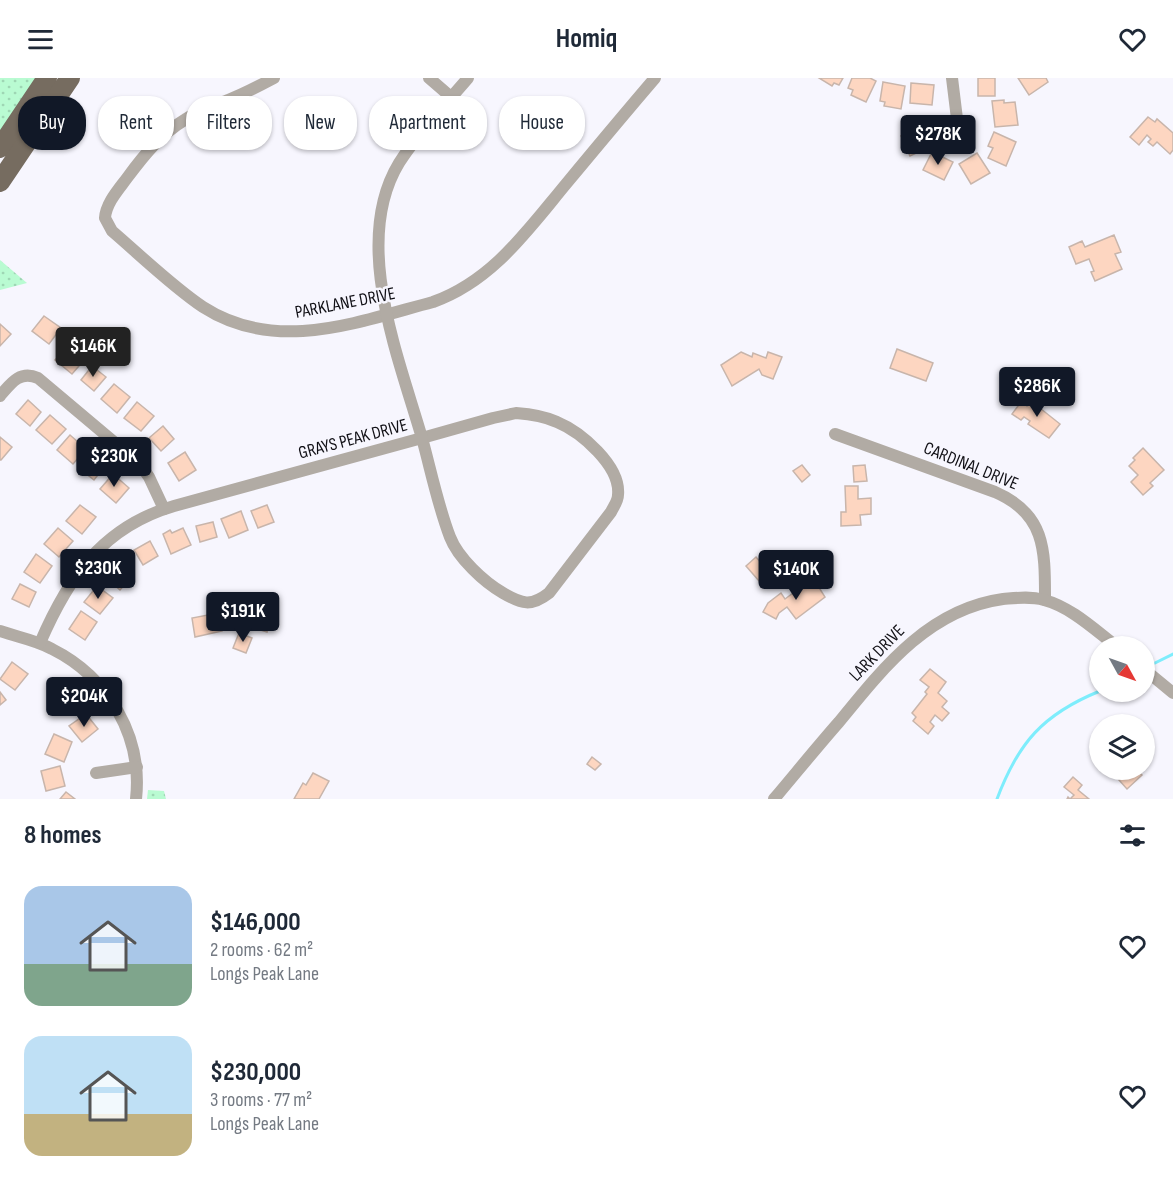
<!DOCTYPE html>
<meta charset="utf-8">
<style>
body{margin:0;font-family:"Sofia Sans Condensed",sans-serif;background:#f6f6f7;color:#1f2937;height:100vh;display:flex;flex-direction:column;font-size:22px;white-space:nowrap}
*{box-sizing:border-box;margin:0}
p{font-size:20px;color:#747a83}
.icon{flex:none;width:33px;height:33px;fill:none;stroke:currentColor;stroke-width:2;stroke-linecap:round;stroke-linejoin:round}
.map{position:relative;height:721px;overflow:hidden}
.sheet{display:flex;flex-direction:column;background:#fff;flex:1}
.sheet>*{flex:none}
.top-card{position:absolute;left:18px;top:18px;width:600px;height:54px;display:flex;gap:12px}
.needle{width:39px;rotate:130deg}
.tools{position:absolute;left:1089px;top:558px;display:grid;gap:12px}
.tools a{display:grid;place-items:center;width:66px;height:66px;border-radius:50%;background:#fff;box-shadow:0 2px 4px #0004;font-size:30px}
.price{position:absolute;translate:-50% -51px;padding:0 14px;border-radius:6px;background:#111827;color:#fff;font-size:20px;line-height:39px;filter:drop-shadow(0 2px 3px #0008)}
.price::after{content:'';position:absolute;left:50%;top:36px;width:18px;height:14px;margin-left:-9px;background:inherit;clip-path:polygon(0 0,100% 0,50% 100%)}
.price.on{background:#222;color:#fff}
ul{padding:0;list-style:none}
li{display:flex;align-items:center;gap:18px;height:150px;padding:0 24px}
li span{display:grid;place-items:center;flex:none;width:168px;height:120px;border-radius:18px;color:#555}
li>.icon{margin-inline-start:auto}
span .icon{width:72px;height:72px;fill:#fffc;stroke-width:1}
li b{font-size:26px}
h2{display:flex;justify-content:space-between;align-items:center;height:72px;padding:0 24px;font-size:26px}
.chip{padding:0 21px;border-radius:24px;background:#fff;box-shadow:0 2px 4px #0004;font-size:21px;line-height:54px}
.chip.on{background:#111827;color:#fff}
header{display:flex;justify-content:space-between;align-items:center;height:78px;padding:0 24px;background:#fff;font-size:27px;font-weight:700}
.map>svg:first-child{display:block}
.grass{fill:url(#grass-dots)}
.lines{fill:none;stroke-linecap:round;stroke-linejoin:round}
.stream{stroke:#7eedfc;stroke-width:3}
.building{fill:#fdd6c1;stroke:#c8b5ab;stroke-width:1.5}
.street{stroke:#b1aba4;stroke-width:12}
.primary{stroke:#766c60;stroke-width:20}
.labels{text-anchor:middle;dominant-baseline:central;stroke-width:5;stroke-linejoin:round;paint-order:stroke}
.street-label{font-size:18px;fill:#111016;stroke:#f7f6fe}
</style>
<header><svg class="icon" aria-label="menu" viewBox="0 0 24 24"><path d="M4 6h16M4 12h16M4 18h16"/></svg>Homiq<svg class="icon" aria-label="heart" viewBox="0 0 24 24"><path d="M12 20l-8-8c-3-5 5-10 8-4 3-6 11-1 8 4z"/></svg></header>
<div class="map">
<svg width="1173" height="721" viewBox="0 0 1173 721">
<defs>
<pattern id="grass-dots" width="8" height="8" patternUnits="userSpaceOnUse" patternTransform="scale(1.5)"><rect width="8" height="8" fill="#b9fbd2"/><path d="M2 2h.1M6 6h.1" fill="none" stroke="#9ed6b4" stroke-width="1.8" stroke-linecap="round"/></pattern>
</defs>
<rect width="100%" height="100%" fill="#f7f6fe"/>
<g class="grass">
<path d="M0 0H39L0 59Z"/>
<path d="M0 182 27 205 0 212Z"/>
<path d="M148 712 164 713 166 721H147Z"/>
</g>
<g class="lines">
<g class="stream">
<path d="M1155 585 1173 576"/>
<path d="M997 721C1018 665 1043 636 1100 613"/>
</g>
</g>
<g class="building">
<path d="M819 0H843L839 7 834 5 832 8Z"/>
<path d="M852 0H870L876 3 866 24 851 17 853 12 848 10Z"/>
<rect x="978" y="0" width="17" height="18"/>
<path d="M1018 0H1046L1048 4 1029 17Z"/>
<path d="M883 4 905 8 901 31 884 28 885 24 880 23Z"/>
<path d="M911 5 934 7 932 27 910 25Z"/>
<path d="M1004 22V25L1015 24 1018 47 995 49 992 23Z"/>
<path d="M1148 39 1155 44 1157 41 1173 55V72L1170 76 1157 64 1153 68 1148 64 1151 61 1147 57 1139 67 1130 59Z"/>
<path d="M921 49 927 62 924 64 927 70 910 78 901 58Z"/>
<path d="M994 54 1016 64 1006 88 988 80 993 70 988 68Z"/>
<path d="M932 74 953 84 944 102 923 92Z"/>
<path d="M977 75 990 95 971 106 959 86Z"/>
<path d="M1114 157 1121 174 1115 176 1122 191 1095 203 1091 194 1094 193 1089 181 1076 186 1069 169 1082 163 1085 169Z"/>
<path d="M44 238 61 250 49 266 32 253Z"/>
<path d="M0 246 11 256 0 268Z"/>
<path d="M69 267 85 281 72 296 55 282Z"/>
<path d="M897 271 933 285 926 303 890 290Z"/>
<path d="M741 274 752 279 753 275 766 280 768 274 782 279 773 301 762 297 759 291 732 308 721 287Z"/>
<path d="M92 288 106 299 94 313 81 302Z"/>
<path d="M114 306 130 319 117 335 101 321Z"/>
<path d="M28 322 41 334 30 348 16 336Z"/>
<path d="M1031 323 1060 346 1049 360 1028 346 1030 343 1024 339 1021 342 1012 336 1021 324 1027 328Z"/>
<path d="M137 324 154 338 141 353 124 340Z"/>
<path d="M50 337 66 351 52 366 36 352Z"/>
<path d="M163 348 174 361 161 373 149 360Z"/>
<path d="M70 357 86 371 73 386 57 372Z"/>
<path d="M0 359 12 369 1 382H0Z"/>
<path d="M1143 370 1164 392 1150 405 1153 408 1143 417 1131 404 1138 397 1129 388 1135 382 1133 380Z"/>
<path d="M185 374 196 392 179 403 168 385Z"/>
<path d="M92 377 105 388 94 402 80 391Z"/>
<path d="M802 387 810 397 802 404 793 393Z"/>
<path d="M865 387 867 403 854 404 853 388Z"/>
<path d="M113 396 129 410 116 425 100 411Z"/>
<path d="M845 408H858V421L871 420V436L860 437 861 447 841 448V434H846Z"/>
<path d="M80 427 96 439 82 456 66 443Z"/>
<path d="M267 427 274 444 258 450 251 433Z"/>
<path d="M241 433 248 452 229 460 221 441Z"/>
<path d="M213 444 217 459 200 464 196 448Z"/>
<path d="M58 450 73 463 59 479 44 466Z"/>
<path d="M183 450 191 467 171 476 163 456 170 452 172 455Z"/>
<path d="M150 463 158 478 143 487 134 472Z"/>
<path d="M36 476 52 488 40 505 24 494Z"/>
<path d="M756 479 769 494 759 503 746 488Z"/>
<path d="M120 483 134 496 120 512 105 499Z"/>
<path d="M813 500 825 519 796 541 787 529 779 535 776 541 763 534 768 525 781 515 785 521Z"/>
<path d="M20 506 36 514 29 529 12 521Z"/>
<path d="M97 508 113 520 100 536 84 524Z"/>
<path d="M261 526 275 531 273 537 259 533Z"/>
<path d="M81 533 97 544 85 562 69 551Z"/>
<path d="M258 534 271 537 267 554 254 550Z"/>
<path d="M218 535 222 553 195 559 192 540Z"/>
<path d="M239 555 252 560 246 575 233 570Z"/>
<path d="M12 584 28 596 15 612 0 601Z"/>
<path d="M930 591 946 604 938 615 947 623 942 629 949 635 942 643 935 637 930 644 934 648 928 656 913 643 916 639 912 635 927 616 925 614 929 609 920 602Z"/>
<path d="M0 614 6 622 0 627Z"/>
<path d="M86 636 98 651 82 664 69 648Z"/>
<path d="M54 656 72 664 64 684 45 676Z"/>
<path d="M592 679 601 686 595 692 587 686Z"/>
<path d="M60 688 65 708 46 713 41 693Z"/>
<path d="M1130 692H1136L1142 697 1127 711 1119 702Z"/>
<path d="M313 695 329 703 319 721H294L303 705 306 707Z"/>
<path d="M1073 699 1082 707 1078 712 1089 721H1067L1068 719 1070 721 1074 717 1064 709Z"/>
<path d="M66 714 75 721H60Z"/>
</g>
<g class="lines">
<g class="street">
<path d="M274 0C259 8 244 16 228 22 214 28 199 32 186 41 161 56 144 77 127 100 119 111 106 125 105 140L112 153C140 177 173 209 203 229 276 276 357 244 433 224 492 203 527 153 566 106 595 71 625 35 655 0"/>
<path d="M429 0 451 19"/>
<path d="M952 0 958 49"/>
<path d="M0 318C11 305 20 292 38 300L139 385 149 399 164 431"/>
<path d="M516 335C530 336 544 338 557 344 581 354 621 388 618 417 618 423 614 428 611 434L549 515C531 529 522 526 503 515 484 504 458 480 450 459 438 428 431 393 422 360L493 340Z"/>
<path d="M835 356 995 414C1046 436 1045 473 1045 522"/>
<path d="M0 553C17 559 36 562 52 571 108 599 143 658 136 721"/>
<path d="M40 565C68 500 102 449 174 428L422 360C399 280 351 164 399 85 418 55 445 27 468 0"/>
<path d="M1144 591 1173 615"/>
<path d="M96 695 137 689"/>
<path d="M774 721C796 695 817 669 839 644 883 590 929 531 1003 521 1016 520 1030 518 1044 522 1071 529 1095 552 1116 568"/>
</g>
<g class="primary">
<path d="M0 70 47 0"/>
<path d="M0 104 70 0"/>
</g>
</g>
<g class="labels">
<g class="street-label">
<text transform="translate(345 225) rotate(-11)">PARKLANE DRIVE</text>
<text transform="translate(353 361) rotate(-15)">GRAYS PEAK DRIVE</text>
<text transform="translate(971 388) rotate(22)">CARDINAL DRIVE</text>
<text transform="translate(877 575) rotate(-46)">LARK DRIVE</text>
</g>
</g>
</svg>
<div class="tools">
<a><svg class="needle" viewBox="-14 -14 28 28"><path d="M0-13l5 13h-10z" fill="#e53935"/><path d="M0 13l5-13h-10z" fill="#747a83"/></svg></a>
<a><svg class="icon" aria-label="layers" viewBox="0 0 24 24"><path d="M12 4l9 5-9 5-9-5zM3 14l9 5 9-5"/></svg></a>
</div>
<b class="price" style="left:938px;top:88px">$278K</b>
<b class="price on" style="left:93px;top:300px">$146K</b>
<b class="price" style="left:1037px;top:340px">$286K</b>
<b class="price" style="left:114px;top:410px">$230K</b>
<b class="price" style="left:98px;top:522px">$230K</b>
<b class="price" style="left:796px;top:523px">$140K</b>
<b class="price" style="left:243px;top:565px">$191K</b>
<b class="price" style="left:84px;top:650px">$204K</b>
<div class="top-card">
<a class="chip on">Buy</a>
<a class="chip">Rent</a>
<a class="chip">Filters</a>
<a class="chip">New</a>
<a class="chip">Apartment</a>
<a class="chip">House</a>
</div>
</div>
<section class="sheet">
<h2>8 homes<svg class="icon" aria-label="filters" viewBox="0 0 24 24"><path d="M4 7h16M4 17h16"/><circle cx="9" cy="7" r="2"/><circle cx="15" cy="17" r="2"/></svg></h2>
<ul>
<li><span style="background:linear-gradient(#a9c7e8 65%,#7fa58c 0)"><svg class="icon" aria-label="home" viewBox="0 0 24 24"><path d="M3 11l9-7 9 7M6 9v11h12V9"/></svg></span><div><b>$146,000</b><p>2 rooms · 62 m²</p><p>Longs Peak Lane</p></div><svg class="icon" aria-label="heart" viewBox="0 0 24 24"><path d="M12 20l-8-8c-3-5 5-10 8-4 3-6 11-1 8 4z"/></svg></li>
<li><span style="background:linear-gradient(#bfe0f5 65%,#c2b280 0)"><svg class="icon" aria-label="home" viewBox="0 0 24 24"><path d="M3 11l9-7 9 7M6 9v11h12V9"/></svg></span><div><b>$230,000</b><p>3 rooms · 77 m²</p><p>Longs Peak Lane</p></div><svg class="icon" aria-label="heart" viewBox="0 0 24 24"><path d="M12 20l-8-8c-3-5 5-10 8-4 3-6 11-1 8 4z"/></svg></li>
</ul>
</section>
